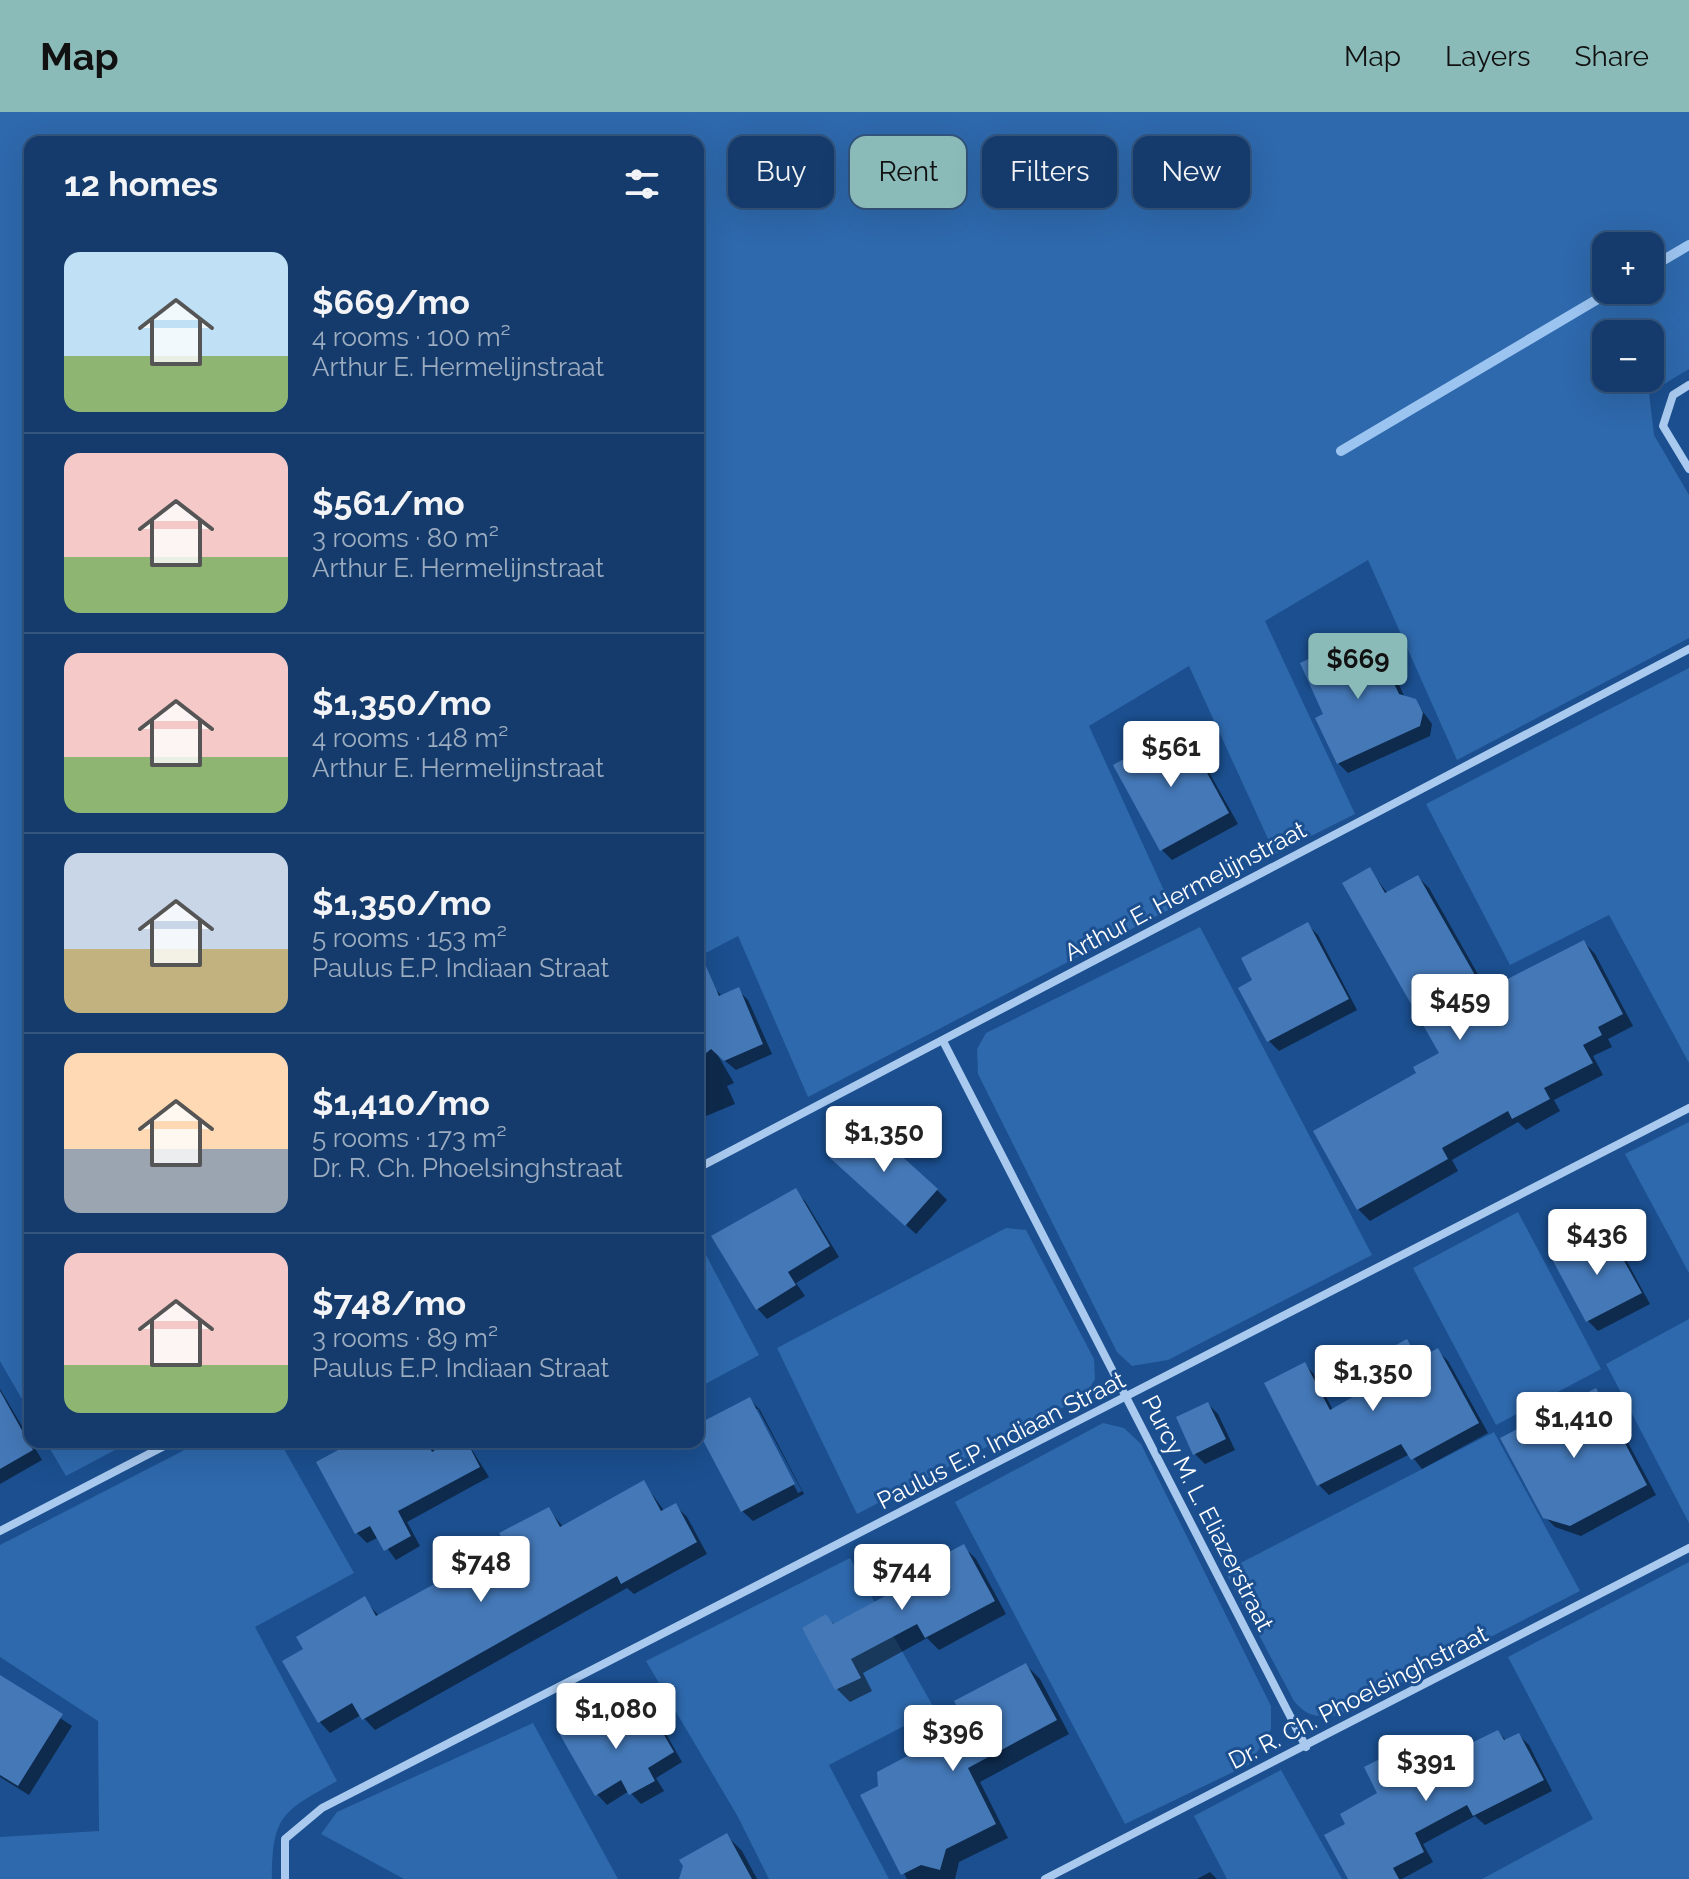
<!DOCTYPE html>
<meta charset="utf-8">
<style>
body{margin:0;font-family:Raleway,sans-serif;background:#214673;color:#f1f3f6;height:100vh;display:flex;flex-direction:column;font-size:30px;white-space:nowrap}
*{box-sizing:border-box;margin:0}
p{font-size:26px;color:#9dadc1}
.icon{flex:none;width:44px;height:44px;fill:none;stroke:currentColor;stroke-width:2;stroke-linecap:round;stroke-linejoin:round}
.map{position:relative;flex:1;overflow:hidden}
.drawer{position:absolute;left:24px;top:24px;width:680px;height:1312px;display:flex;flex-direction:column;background:#143b6b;border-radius:16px;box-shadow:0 8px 32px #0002,0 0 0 2px #33557e}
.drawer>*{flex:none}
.guide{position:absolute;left:728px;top:24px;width:760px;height:72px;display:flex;gap:16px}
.buttons{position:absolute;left:1592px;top:120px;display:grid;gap:16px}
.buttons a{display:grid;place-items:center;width:72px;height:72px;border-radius:16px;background:#143b6b;box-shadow:0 8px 32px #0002,0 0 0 2px #33557e;font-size:40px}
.price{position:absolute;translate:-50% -68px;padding:0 18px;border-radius:8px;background:#fff;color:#222;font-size:26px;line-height:52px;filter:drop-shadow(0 2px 4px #0008)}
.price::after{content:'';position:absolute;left:50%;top:48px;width:24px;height:18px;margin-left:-12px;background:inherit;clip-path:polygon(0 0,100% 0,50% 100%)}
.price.current{background:#8bbbb9;color:#111}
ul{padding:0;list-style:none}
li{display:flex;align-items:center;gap:24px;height:200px;padding:0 40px}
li+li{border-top:2px solid #33557e}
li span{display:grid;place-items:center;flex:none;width:224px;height:160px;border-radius:16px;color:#555}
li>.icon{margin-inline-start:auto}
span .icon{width:96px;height:96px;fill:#fffc;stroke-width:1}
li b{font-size:34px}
h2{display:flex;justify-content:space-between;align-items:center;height:96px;padding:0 40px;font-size:34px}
.pill{padding:0 28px;border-radius:16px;background:#143b6b;box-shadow:0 8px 32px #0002,0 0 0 2px #33557e;font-size:28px;line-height:72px}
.pill.current{background:#8bbbb9;color:#111}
header{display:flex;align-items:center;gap:48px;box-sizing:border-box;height:112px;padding:0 40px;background:#8bbbb9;color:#111}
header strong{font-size:38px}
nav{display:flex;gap:44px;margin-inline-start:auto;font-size:28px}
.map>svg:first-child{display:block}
.green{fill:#2e69ad;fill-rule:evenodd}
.shadow{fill:#0007;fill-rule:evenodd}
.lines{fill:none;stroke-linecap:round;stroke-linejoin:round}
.stream{stroke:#9cc4f0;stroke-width:10}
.building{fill:#4478b7}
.street{stroke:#a9c9ee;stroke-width:8}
.labels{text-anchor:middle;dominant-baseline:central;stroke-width:6;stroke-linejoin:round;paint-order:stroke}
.street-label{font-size:24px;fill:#fff;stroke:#1b4f8f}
</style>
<header>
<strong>Map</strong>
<nav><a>Map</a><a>Layers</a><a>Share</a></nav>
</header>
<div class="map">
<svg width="1689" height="1767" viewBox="0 0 1689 1767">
<rect width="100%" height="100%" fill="#1b4f8f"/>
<g class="green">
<path d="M0 0H1689V257L1649 281 1654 323 1689 383V526L1457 648 1368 448 1265 509 1355 702 1275 742 1189 554 1089 614 1172 796 808 985 738 824 698 845V30H30V1301L0 1249ZM1606 134H1650V178H1606ZM1606 222H1650V266H1606Z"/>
<path d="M1689 556V951L1609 803 1510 853 1426 692Z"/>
<path d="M1200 815 1372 1143 1168 1248 1132 1254 1117 1240 978 962 977 937 986 921Z"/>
<path d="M1689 1010V1161L1625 1042Z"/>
<path d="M1518 1100 1601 1257 1496 1313 1413 1156Z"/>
<path d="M1006 1116 1026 1118 1094 1247 1095 1267 1085 1284 857 1402 777 1236Z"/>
<path d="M698 1128 759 1243 698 1276Z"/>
<path d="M1689 1207V1411L1606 1252Z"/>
<path d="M1103 1311 1124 1316 1141 1332 1271 1594V1617L1250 1652 1125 1712 955 1390Z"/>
<path d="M1494 1320 1580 1479 1339 1603C1318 1606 1307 1605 1294 1589L1225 1459Z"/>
<path d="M46 1330H130L66 1364Z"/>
<path d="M200 1330H280L354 1461 255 1515 337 1669C284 1699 272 1702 272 1767H0V1725L99 1719 98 1609 0 1545V1433Z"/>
<path d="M850 1446 935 1598 829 1653 889 1767H769L738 1705 646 1549Z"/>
<path d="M1689 1450V1767H1482L1593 1707 1508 1545Z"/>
<path d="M533 1611 618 1767H404L321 1722 337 1700Z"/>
<path d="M1281 1658 1342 1767H1227L1194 1704Z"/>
</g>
<g class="shadow">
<path d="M1342 534 1353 545 1376 534 1386 544 1405 586 1415 589 1432 612 1430 624 1348 661 1338 651 1325 603Z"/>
<path d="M1181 618 1191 628 1238 712 1172 748 1162 738 1115 654Z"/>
<path d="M1370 758 1388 782 1418 765 1429 776 1488 880 1584 830 1595 842 1633 914 1608 927 1612 935 1593 944 1603 963 1554 988 1560 999 1526 1018 1518 1010 1452 1048 1458 1059 1370 1109 1358 1097 1315 1020 1419 962 1441 942Z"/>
<path d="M1308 813 1318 823 1357 898 1279 939 1269 929 1241 877 1255 869Z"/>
<path d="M715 877 722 884 738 878 748 888 772 942 736 958 717 942 734 971 727 974 735 992 699 1007 698 884Z"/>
<path d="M843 1056 937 1078 947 1088 916 1122Z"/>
<path d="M795 1079 805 1089 839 1145 796 1171 805 1184 767 1207 757 1196Z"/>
<path d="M1608 1123 1618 1133 1650 1192 1598 1219 1588 1209 1556 1150Z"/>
<path d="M1407 1229 1421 1248 1438 1239 1448 1249 1488 1321 1422 1357 1410 1342 1329 1383 1319 1373 1267 1272 1304 1252 1314 1262 1333 1298 1386 1268Z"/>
<path d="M0 1277 42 1348 0 1372Z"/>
<path d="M1595 1278 1605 1288 1656 1383 1581 1424 1555 1415 1544 1404Z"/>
<path d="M750 1288 760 1298 804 1382 753 1409 742 1399 698 1315ZM754 1297H758L802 1379 798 1381Z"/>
<path d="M1208 1292 1218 1302 1235 1338 1205 1352 1195 1342 1178 1306Z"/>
<path d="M358 1330H430L435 1340 454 1330H467L489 1365 407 1410 420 1434 396 1448 379 1425 367 1431 357 1421Z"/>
<path d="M644 1371 665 1400 676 1394 687 1405 707 1442 634 1482 627 1476 375 1618 361 1603 330 1621 319 1609 306 1538 364 1487 379 1504 458 1462 466 1470 514 1444 548 1397 564 1416Z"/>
<path d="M963 1434 976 1447 1006 1502 939 1538 927 1526 863 1561 872 1579 850 1590 837 1577 805 1517 826 1505 835 1513 901 1478 923 1446 930 1453Z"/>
<path d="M1026 1553 1040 1567 1069 1622 980 1670 1008 1726 959 1750 955 1767H907L863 1684 969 1614Z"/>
<path d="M0 1566 72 1614 29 1683 0 1665Z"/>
<path d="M596 1602 605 1611 621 1602 633 1616 652 1605 662 1615 682 1650 656 1666 664 1679 641 1692 629 1679 607 1693 597 1682Z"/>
<path d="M1498 1620 1507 1629 1519 1623 1529 1633 1552 1679 1485 1713 1475 1704 1423 1732 1433 1750 1402 1767H1350L1347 1713 1380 1682 1398 1639 1420 1671 1466 1648Z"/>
<path d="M726 1723 742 1739 757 1767H681L685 1754Z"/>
<path d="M1210 1760 1217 1767H1197Z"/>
</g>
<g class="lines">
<g class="stream">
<path d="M1650 156 1689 133"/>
<path d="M1341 339 1613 178"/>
</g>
</g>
<g class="building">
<path d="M1342 531 1349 544 1376 532 1399 582 1416 587 1423 601 1420 614 1337 652 1315 606 1323 602 1300 551Z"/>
<path d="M1182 615 1229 701 1160 739 1113 653Z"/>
<path d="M1370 755 1385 781 1418 763 1484 879 1584 828 1623 902 1598 915 1602 923 1583 933 1593 951 1544 976 1550 987 1512 1007 1508 999 1442 1036 1448 1047 1357 1098 1313 1019 1416 961 1413 955 1439 941 1342 771Z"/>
<path d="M1308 810 1349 887 1267 930 1238 876 1252 868 1241 846Z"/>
<path d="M698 836 719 884 739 875 763 932 724 949 711 937 698 948Z"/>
<path d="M863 1009 938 1077 905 1114 830 1046Z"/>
<path d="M796 1076 830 1134 788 1160 796 1173 756 1198 711 1124Z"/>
<path d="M1608 1120 1642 1181 1586 1210 1553 1149Z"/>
<path d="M1407 1227 1418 1247 1438 1236 1479 1311 1411 1348 1401 1332 1317 1374 1264 1271 1305 1250 1330 1298 1384 1267 1372 1246Z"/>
<path d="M1596 1276 1647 1373 1570 1414 1543 1406 1500 1326Z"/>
<path d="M0 1279 33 1338 0 1357Z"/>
<path d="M750 1285 795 1372 741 1400 698 1319V1312Z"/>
<path d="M1208 1290 1226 1327 1193 1343 1176 1305Z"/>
<path d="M353 1330H427L432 1340 450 1330H467L480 1355 398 1399 411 1424 384 1439 370 1414 355 1422 316 1350Z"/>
<path d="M644 1368 661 1399 676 1391 697 1430 621 1472 617 1464 362 1608 352 1591 318 1611 282 1549 303 1537 296 1525 365 1484 376 1504 458 1459 464 1470 511 1443 499 1421 549 1395 560 1415Z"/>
<path d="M964 1432 995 1489 925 1526 917 1512 851 1547 861 1566 835 1578 802 1516 826 1502 833 1512 898 1477 890 1462 923 1444 928 1451Z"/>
<path d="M1026 1551 1057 1608 968 1656 996 1712 946 1737 940 1758 921 1753 901 1763 860 1683 878 1674 877 1660 966 1613 954 1589Z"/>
<path d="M0 1563 63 1602 18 1674 0 1663Z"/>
<path d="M596 1599 603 1610 621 1599 631 1615 652 1602 674 1640 648 1656 655 1669 629 1683 621 1668 595 1684 559 1621Z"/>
<path d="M1498 1618 1504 1628 1519 1621 1544 1668 1473 1704 1467 1693 1415 1721 1424 1740 1393 1756 1399 1767H1348L1324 1723 1345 1712 1340 1702 1377 1681 1364 1655 1399 1637 1416 1670 1464 1647 1459 1637Z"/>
<path d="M727 1721 752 1767H679L683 1754 679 1748Z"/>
</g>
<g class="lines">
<g class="street">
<path d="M1689 273 1673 283 1663 314 1689 357"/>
<path d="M943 929 1306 1635"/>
<path d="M698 1056 1689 537"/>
<path d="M0 1419 172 1330"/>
<path d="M285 1767V1727L322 1696 1689 996"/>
<path d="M1045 1767 1689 1436"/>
</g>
</g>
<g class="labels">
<g class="street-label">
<text transform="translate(1185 779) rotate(-28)">Arthur E. Hermelijnstraat</text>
<text transform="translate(1001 1328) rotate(-27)">Paulus E.P. Indiaan Straat</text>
<text transform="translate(1208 1401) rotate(63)">Purcy M. L. Eliazerstraat</text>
<text transform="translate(1358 1585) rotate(-27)">Dr. R. Ch. Phoelsinghstraat</text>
</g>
</g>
</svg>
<div class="buttons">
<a>+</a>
<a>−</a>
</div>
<b class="price current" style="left:1358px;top:589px">$669</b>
<b class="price" style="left:1171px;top:677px">$561</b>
<b class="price" style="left:1460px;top:930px">$459</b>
<b class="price" style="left:884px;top:1062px">$1,350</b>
<b class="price" style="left:1597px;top:1165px">$436</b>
<b class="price" style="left:1373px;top:1301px">$1,350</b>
<b class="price" style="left:1574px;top:1348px">$1,410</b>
<b class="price" style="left:481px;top:1492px">$748</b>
<b class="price" style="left:902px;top:1500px">$744</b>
<b class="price" style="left:616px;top:1639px">$1,080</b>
<b class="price" style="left:953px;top:1661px">$396</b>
<b class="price" style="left:1426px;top:1691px">$391</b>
<div class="guide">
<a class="pill">Buy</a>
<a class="pill current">Rent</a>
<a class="pill">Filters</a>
<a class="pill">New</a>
</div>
<section class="drawer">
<h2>12 homes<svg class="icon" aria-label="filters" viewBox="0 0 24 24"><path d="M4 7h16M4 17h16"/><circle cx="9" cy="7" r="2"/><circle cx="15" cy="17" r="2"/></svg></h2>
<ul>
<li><span style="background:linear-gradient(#bfe0f5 65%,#8fb573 0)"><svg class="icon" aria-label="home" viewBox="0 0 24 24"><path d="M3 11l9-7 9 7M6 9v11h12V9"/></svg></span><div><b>$669/mo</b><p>4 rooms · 100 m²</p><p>Arthur E. Hermelijnstraat</p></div></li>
<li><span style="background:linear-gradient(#f6c9c9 65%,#8fb573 0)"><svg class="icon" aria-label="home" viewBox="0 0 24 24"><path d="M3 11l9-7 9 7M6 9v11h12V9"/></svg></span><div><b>$561/mo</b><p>3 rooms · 80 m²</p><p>Arthur E. Hermelijnstraat</p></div></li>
<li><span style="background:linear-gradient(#f6c9c9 65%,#8fb573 0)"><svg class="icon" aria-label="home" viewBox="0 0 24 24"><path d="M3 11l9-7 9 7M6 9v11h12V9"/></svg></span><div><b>$1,350/mo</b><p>4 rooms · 148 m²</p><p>Arthur E. Hermelijnstraat</p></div></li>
<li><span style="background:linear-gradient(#c9d6e8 60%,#c2b280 0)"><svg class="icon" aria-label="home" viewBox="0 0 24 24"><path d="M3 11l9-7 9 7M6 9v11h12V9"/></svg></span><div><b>$1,350/mo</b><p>5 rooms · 153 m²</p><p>Paulus E.P. Indiaan Straat</p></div></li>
<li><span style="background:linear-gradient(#ffd9b3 60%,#9aa5b1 0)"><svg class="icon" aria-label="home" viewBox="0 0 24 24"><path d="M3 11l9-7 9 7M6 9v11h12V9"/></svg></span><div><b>$1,410/mo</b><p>5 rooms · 173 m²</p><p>Dr. R. Ch. Phoelsinghstraat</p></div></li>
<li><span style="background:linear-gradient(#f6c9c9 70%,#8fb573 0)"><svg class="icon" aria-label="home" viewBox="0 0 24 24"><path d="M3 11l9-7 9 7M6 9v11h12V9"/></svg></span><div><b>$748/mo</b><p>3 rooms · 89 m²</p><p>Paulus E.P. Indiaan Straat</p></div></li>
</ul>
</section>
</div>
